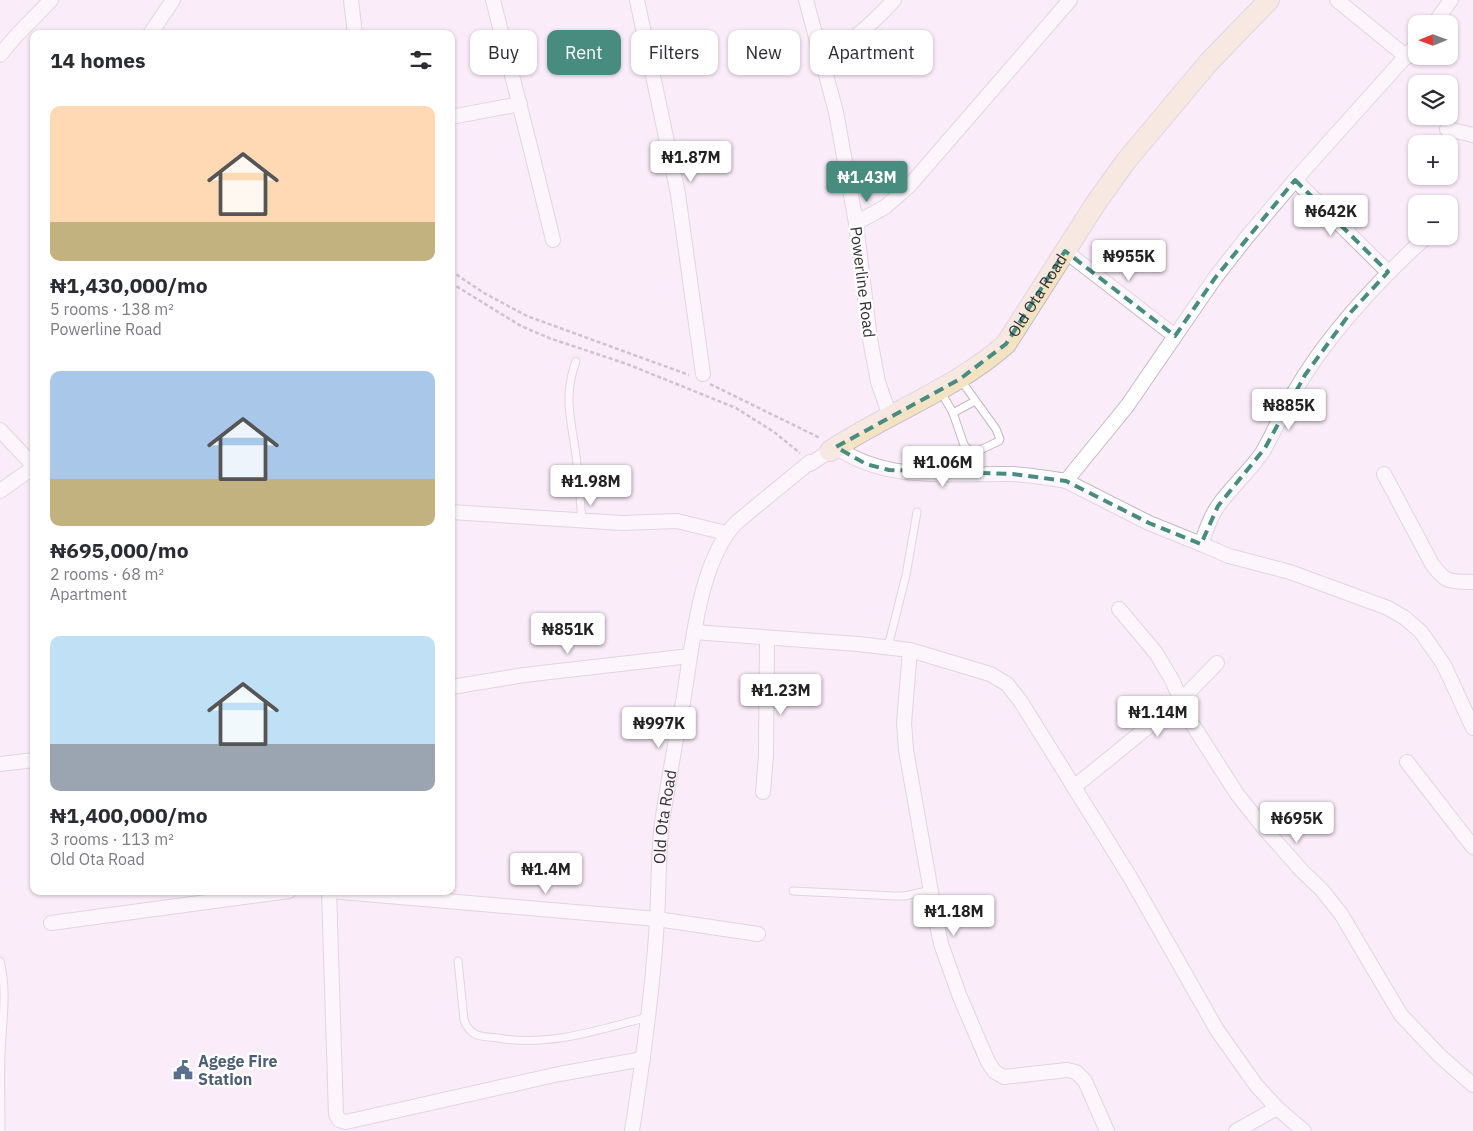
<!DOCTYPE html>
<meta charset="utf-8">
<style>
body{margin:0;font-family:"IBM Plex Sans",sans-serif;background:#f2f2f3;color:#2b2b33;height:100vh;display:flex;flex-direction:column;font-size:19px;white-space:nowrap}
*{box-sizing:border-box;margin:0}
p{font-size:16px;color:#7c7c81}
.icon{flex:none;width:28px;height:28px;fill:none;stroke:currentColor;stroke-width:2;stroke-linecap:round;stroke-linejoin:round}
.map{position:relative;flex:1;overflow:hidden}
.panel{position:absolute;left:30px;top:30px;width:425px;height:865px;display:flex;flex-direction:column;background:#fff;border-radius:10px;box-shadow:0 1px 4px #0004}
.panel>*{flex:none}
.guide{position:absolute;left:470px;top:30px;width:475px;height:45px;display:flex;gap:10px}
.needle{width:32px;rotate:269deg}
.buttons{position:absolute;left:1408px;top:15px;display:grid;gap:10px}
.buttons a{display:grid;place-items:center;width:50px;height:50px;border-radius:10px;background:#fff;box-shadow:0 1px 4px #0004;font-size:25px}
.price{position:absolute;translate:-50% -42px;padding:0 11px;border-radius:5px;background:#fff;color:#222;font-size:16px;line-height:32px;filter:drop-shadow(0 1px 2px #0008)}
.price::after{content:'';position:absolute;left:50%;top:30px;width:15px;height:11px;margin-left:-8px;background:inherit;clip-path:polygon(0 0,100% 0,50% 100%)}
.price.active{background:#488c80;color:#fff}
ul{padding:0;list-style:none}
li{display:grid;align-content:center;gap:10px;height:265px;padding:0 20px}
li span{display:grid;place-items:center;height:155px;border-radius:10px;color:#555}
li>.icon{margin-inline-start:auto}
span .icon{width:90px;height:90px;fill:#fffc;stroke-width:1}
li b{font-size:21px}
h2{display:flex;justify-content:space-between;align-items:center;height:60px;padding:0 20px;font-size:21px}
.pill{padding:0 18px;border-radius:10px;background:#fff;box-shadow:0 1px 4px #0004;font-size:18px;line-height:45px}
.pill.active{background:#488c80;color:#fff}
.map>svg:first-child{display:block}
.lines{fill:none;stroke-linecap:round;stroke-linejoin:round}
.lane-casing{stroke:#c5b8c4;stroke-width:9}
.street-casing{stroke:#c5b8c4;stroke-width:16}
.secondary-casing{stroke:#c5b8c4;stroke-width:22}
.path{stroke:#999099;stroke-width:2.5;stroke-dasharray:4 2.5;stroke-linecap:butt}
.lane{stroke:#fff;stroke-width:7}
.street{stroke:#fff;stroke-width:14}
.secondary{stroke:#f3e3c3;stroke-width:20}
.marked{fill:none;stroke:#488c80;stroke-width:4;stroke-dasharray:10 6;stroke-linejoin:round}
.labels{text-anchor:middle;dominant-baseline:central;stroke-width:5;stroke-linejoin:round;paint-order:stroke}
.street-label{font-size:16px;fill:#353035;stroke:#fff}
.service-label{font-size:16px;font-weight:bold;fill:#4e5e75;stroke:#fff;text-anchor:start}
</style>
<div class="map">
<svg width="1473" height="1131" viewBox="0 0 1473 1131">
<rect width="100%" height="100%" fill="#faecf9"/>
<g class="lines">
<defs>
<g id="lane">
<path d="M576 361C563 397 571 419 576 455 579 477 580 499 582 521"/>
<path d="M941 392 953 413 964 445 969 450 978 451 999 441 1000 439 996 429 960 379"/>
<path d="M953 413 975 401"/>
<path d="M888 647 906 575 917 512"/>
<path d="M793 891 895 896H905L931 890"/>
<path d="M0 961C8 991 2 1023 1 1053 0 1079 1 1105 1 1131"/>
<path d="M458 961 464 1020C471 1038 481 1036 498 1038 549 1047 599 1030 648 1017"/>
</g>
<g id="street">
<path d="M351 0 355 34"/>
<path d="M493 0 532 154 553 240"/>
<path d="M637 0 678 194 703 374"/>
<path d="M806 0 836 112 856 223 870 339 878 382 890 416"/>
<path d="M1337 0 1407 57"/>
<path d="M1434 24 1451 0"/>
<path d="M150 34 173 0"/>
<path d="M0 55 15 37 51 0"/>
<path d="M822 59C850 44 872 24 894 0"/>
<path d="M451 117 520 104"/>
<path d="M1447 129 1473 135"/>
<path d="M1295 180 1388 272"/>
<path d="M856 223 885 207 910 185 1070 0"/>
<path d="M1427 236C1381 278 1338 323 1304 376 1297 388 1289 400 1283 412 1276 426 1270 440 1262 453 1249 472 1231 487 1218 506 1210 517 1206 531 1201 544L1229 556 1290 572 1388 608 1405 618 1421 632 1444 665 1473 728"/>
<path d="M1065 251 1175 336"/>
<path d="M0 430 34 466"/>
<path d="M836 447C887 483 953 473 1012 474 1030 475 1048 478 1066 481"/>
<path d="M1384 474 1432 564C1447 584 1449 581 1473 582"/>
<path d="M0 491 34 467"/>
<path d="M451 512 622 523 677 521 726 533"/>
<path d="M1201 544 1149 523 1066 481 1127 406 1215 278 1247 237 1295 180 1416 45"/>
<path d="M1119 609 1156 653 1172 680 1191 722 1237 794 1264 828 1302 871 1321 889 1341 914 1401 1015 1440 1056 1473 1085"/>
<path d="M694 632 858 644 910 650 990 674 1007 684 1021 702 1130 877 1217 1030 1256 1085 1277 1108 1304 1131"/>
<path d="M910 650 904 723 906 750 936 920 941 944 960 997 988 1062 995 1072 1004 1077 1067 1070 1076 1072 1085 1081 1107 1131"/>
<path d="M451 687 524 675 690 656"/>
<path d="M1407 762 1473 847"/>
<path d="M0 764 34 760"/>
<path d="M1074 787 1180 701 1217 663"/>
<path d="M763 792 766 756 767 638"/>
<path d="M329 891 336 1114 339 1120 346 1122 559 1074 643 1059"/>
<path d="M330 891 657 919 758 934"/>
<path d="M51 923 289 891"/>
<path id="s1" d="M632 1131C643 1061 653 991 657 920 659 887 658 854 662 822 668 785 674 749 681 713 692 657 696 564 737 522L810 462V464L830 451"/>
<path d="M1236 1131 1277 1108"/>
</g>
<g id="secondary">
<path id="s2" d="M830 451C887 413 954 390 1006 344L1096 203 1126 161 1209 62 1269 0"/>
</g>
</defs>
<use href="#lane" class="lane-casing"/>
<use href="#street" class="street-casing"/>
<use href="#secondary" class="secondary-casing"/>
<g class="path">
<path d="M451 271 484 293 527 316 689 375"/>
<path d="M451 283 521 326 549 338 627 364 736 408 774 432 800 453"/>
<path d="M710 384 820 438"/>
</g>
<use href="#lane" class="lane"/>
<use href="#street" class="street"/>
<use href="#secondary" class="secondary"/>
</g>
<path d="M0 0H1473V1131H0ZM1295 180 1388 272 1351 312 1305 375 1265 448 1218 506 1201 544 1149 523 1066 481 1013 474 889 470 866 464 836 447 960 379 1006 344 1065 251 1175 336 1215 278Z" fill="#faecf9" fill-opacity=".55" fill-rule="evenodd"/>
<path class="marked" d="M1295 180 1388 272 1351 312 1305 375 1265 448 1218 506 1201 544 1149 523 1066 481 1013 474 889 470 866 464 836 447 960 379 1006 344 1065 251 1175 336 1215 278Z"/>
<defs>
<symbol id="civic-bare" viewBox="-9 -9 18 18"><path d="M-.6-6.5H3V-4.5H.6V-3L4-1V1h2V6H-6V1h2V-1L-.6-3ZM-1.2 2.5V6h2.4V2.5Z" fill="#5c6f8a" stroke="#fff" stroke-width="2.5" paint-order="stroke"/></symbol>
</defs>
<g fill-rule="evenodd">
<use href="#civic-bare" x="169" y="1056" width="28" height="28"/>
</g>
<g class="labels">
<g class="street-label">
<text transform="translate(863 282) rotate(83)">Powerline Road</text>
<text stroke="none"><textPath href="#s2" startOffset="264">Old Ota Road</textPath></text>
<text stroke="none"><textPath href="#s1" startOffset="316">Old Ota Road</textPath></text>
</g>
<g class="service-label">
<text x="198" y="1061">Agege Fire<tspan x="198" dy="18">Station</tspan></text>
</g>
</g>
</svg>
<div class="buttons">
<a><svg class="needle" viewBox="-14 -14 28 28"><path d="M0-13l5 13h-10z" fill="#e53935"/><path d="M0 13l5-13h-10z" fill="#7c7c81"/></svg></a>
<a><svg class="icon" aria-label="layers" viewBox="0 0 24 24"><path d="M12 4l9 5-9 5-9-5zM3 14l9 5 9-5"/></svg></a>
<a>+</a>
<a>−</a>
</div>
<b class="price" style="left:691px;top:183px">₦1.87M</b>
<b class="price active" style="left:867px;top:203px">₦1.43M</b>
<b class="price" style="left:1331px;top:237px">₦642K</b>
<b class="price" style="left:1129px;top:282px">₦955K</b>
<b class="price" style="left:1289px;top:431px">₦885K</b>
<b class="price" style="left:943px;top:488px">₦1.06M</b>
<b class="price" style="left:591px;top:507px">₦1.98M</b>
<b class="price" style="left:568px;top:655px">₦851K</b>
<b class="price" style="left:781px;top:716px">₦1.23M</b>
<b class="price" style="left:1158px;top:738px">₦1.14M</b>
<b class="price" style="left:659px;top:749px">₦997K</b>
<b class="price" style="left:1297px;top:844px">₦695K</b>
<b class="price" style="left:546px;top:895px">₦1.4M</b>
<b class="price" style="left:954px;top:937px">₦1.18M</b>
<div class="guide">
<a class="pill">Buy</a>
<a class="pill active">Rent</a>
<a class="pill">Filters</a>
<a class="pill">New</a>
<a class="pill">Apartment</a>
</div>
<section class="panel">
<h2>14 homes<svg class="icon" aria-label="filters" viewBox="0 0 24 24"><path d="M4 7h16M4 17h16"/><circle cx="9" cy="7" r="2"/><circle cx="15" cy="17" r="2"/></svg></h2>
<ul>
<li><span style="background:linear-gradient(#ffd9b3 75%,#c2b280 0)"><svg class="icon" aria-label="home" viewBox="0 0 24 24"><path d="M3 11l9-7 9 7M6 9v11h12V9"/></svg></span><div><b>₦1,430,000/mo</b><p>5 rooms · 138 m²</p><p>Powerline Road</p></div></li>
<li><span style="background:linear-gradient(#a9c7e8 70%,#c2b280 0)"><svg class="icon" aria-label="home" viewBox="0 0 24 24"><path d="M3 11l9-7 9 7M6 9v11h12V9"/></svg></span><div><b>₦695,000/mo</b><p>2 rooms · 68 m²</p><p>Apartment</p></div></li>
<li><span style="background:linear-gradient(#bfe0f5 70%,#9aa5b1 0)"><svg class="icon" aria-label="home" viewBox="0 0 24 24"><path d="M3 11l9-7 9 7M6 9v11h12V9"/></svg></span><div><b>₦1,400,000/mo</b><p>3 rooms · 113 m²</p><p>Old Ota Road</p></div></li>
</ul>
</section>
</div>
